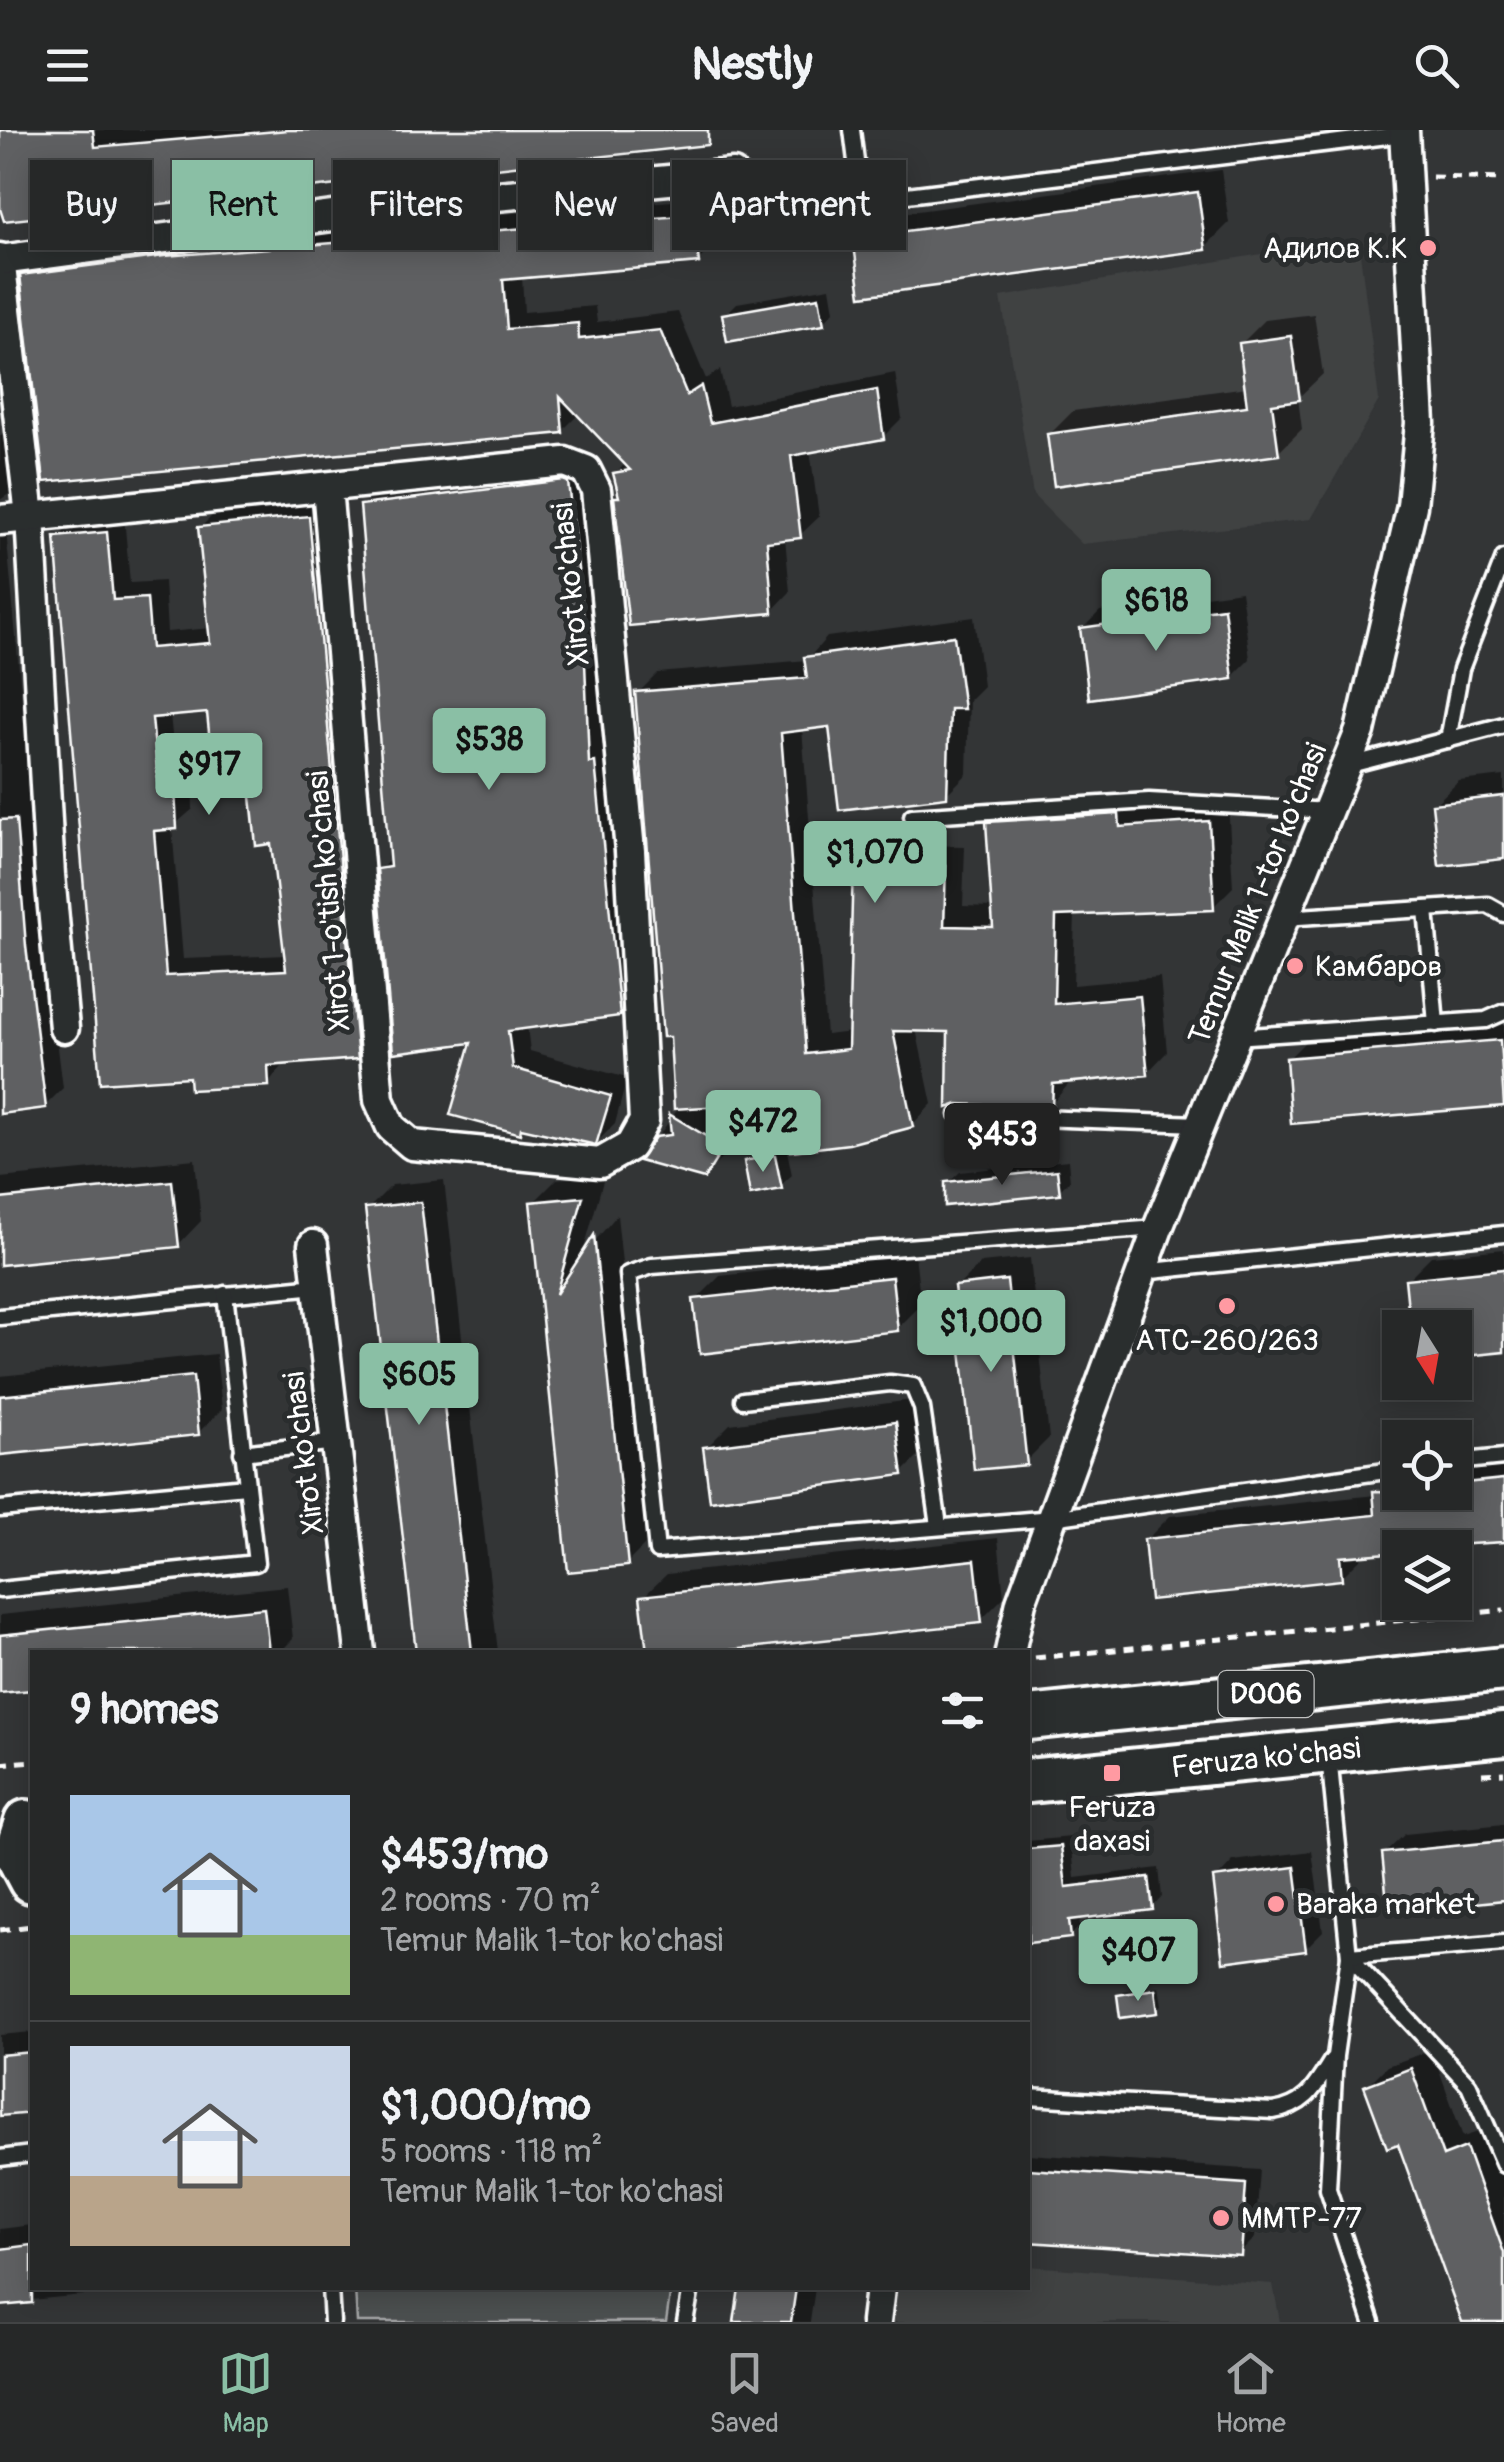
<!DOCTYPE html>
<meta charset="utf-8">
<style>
body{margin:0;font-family:Pangolin,sans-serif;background:#323434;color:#f1f3f6;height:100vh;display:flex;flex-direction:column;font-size:38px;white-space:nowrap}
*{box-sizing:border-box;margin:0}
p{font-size:32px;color:#a4a6a8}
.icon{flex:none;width:55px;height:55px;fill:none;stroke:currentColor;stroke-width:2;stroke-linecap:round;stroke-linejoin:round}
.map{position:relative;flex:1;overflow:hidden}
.sheet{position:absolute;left:30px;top:1520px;width:1000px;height:640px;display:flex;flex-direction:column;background:#262828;border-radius:0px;box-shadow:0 5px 25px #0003,0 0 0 2px #424445}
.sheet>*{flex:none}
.top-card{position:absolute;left:30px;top:30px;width:1000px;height:90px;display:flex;gap:20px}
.needle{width:65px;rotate:169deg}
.controls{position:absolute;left:1382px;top:1180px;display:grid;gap:20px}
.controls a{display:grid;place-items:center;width:90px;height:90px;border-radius:0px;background:#262828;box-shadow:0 5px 25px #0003,0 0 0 2px #424445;font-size:50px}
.price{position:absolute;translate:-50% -85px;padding:0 22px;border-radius:10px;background:#8abfa5;color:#111;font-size:32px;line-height:65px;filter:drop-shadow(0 2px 5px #0008)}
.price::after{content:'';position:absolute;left:50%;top:60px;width:30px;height:22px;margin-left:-15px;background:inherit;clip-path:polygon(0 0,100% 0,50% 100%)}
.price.active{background:#222;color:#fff}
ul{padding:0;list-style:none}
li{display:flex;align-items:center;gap:30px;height:250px;padding:0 40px}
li+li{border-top:2px solid #424445}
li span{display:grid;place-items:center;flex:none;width:280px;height:200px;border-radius:0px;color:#555}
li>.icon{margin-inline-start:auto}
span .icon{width:120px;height:120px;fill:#fffc;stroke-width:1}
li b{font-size:42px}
h2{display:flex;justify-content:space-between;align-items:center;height:120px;padding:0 40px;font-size:42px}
.tag{padding:0 35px;border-radius:0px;background:#262828;box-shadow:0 5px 25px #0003,0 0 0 2px #424445;font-size:35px;line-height:90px}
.tag.active{background:#8abfa5;color:#111}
header{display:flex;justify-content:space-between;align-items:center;height:130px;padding:0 40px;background:#262828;font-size:45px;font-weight:700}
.tab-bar{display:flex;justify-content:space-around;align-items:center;height:140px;border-top:2px solid #424445;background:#262828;font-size:28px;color:#a4a6a8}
.tab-bar a{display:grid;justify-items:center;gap:5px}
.tab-bar .active{color:#8abfa5}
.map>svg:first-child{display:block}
.built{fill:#404243}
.green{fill:#4c4f50;stroke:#a6a7a8;stroke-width:2.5}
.shadow{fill:#0007;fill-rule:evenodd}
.building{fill:#5f6162;stroke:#fff;stroke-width:2.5;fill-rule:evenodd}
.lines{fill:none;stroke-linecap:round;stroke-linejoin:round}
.service-casing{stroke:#fff;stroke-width:21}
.minor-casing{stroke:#fff;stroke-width:35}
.primary-casing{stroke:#fff;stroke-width:50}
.path{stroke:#fff;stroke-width:5;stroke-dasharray:10 8;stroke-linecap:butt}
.service{stroke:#2a2d2e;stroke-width:14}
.minor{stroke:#2a2d2e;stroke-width:28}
.primary{stroke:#2a2d2e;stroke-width:42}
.poi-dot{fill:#ff9aa2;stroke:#2a2d2e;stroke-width:4}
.labels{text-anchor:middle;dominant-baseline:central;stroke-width:10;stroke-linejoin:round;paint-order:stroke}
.shield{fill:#2a2d2e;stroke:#bfc0c0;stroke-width:2.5}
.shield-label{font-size:28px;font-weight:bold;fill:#fff}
.poi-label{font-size:30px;fill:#fff;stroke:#2a2d2e;text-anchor:start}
.street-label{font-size:30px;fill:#fff;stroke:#2a2d2e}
</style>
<header><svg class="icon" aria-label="menu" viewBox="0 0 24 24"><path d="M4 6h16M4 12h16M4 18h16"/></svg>Nestly<svg class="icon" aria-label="search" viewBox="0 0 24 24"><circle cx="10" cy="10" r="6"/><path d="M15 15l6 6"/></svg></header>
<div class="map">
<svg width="1504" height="2192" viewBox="0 0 1504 2192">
<rect width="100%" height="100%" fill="#333536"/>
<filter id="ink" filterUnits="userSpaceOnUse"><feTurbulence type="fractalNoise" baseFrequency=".01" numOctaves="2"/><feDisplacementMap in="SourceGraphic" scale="20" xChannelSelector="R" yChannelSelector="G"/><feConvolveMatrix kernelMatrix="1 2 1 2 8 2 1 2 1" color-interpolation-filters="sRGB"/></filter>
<g filter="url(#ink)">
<g class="built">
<path d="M1358 108 1379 270 1311 389 1082 414 1033 365 1001 167Z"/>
<path d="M1028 2136 1273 2154 1280 2192H883L886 2158H1028Z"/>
</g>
<path class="green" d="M355 2158H671L666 2192H357Z"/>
<g class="shadow">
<path d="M0 0H690L0 73Z"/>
<path d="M1221 40 1229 93 1205 117 856 109 880 86Z"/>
<path d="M712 68 716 112 698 131 522 146 524 182 595 176 597 192 678 182 706 249 720 240 728 276 895 243 902 288 883 307 810 320 819 387 800 405 785 407 790 462 772 481 617 368 621 364 616 343 626 333 579 284 562 301 23 146 41 127 184 108Z"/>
<path d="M830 157 834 181 823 193 725 185 737 173Z"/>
<path d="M1314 184 1323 244 1298 268 1302 299 1278 323 1049 305 1073 281 1247 257 1241 214 1265 190Z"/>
<path d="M15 304 18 358 0 370V306Z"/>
<path d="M582 333 600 463 606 616H612L636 866 619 884 527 896 530 921 627 948 615 994 597 1012 524 996 519 1001 380 740 392 727 363 376 381 358Z"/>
<path d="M326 369 374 909 357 927 286 932 268 954 191 944 102 950 58 408 75 390 124 386 130 453 164 451 167 502 211 498 200 398 218 380ZM209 580 251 644 274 711 287 825 183 829 172 697 193 679 192 643 176 644 170 584Z"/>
<path d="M6 400 43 797 63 958 45 976 0 981V401Z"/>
<path d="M1241 461 1250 529 1232 547 1082 499 1100 481Z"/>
<path d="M974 487 983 556 969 570 967 644 946 665 831 594 802 598 826 905 851 902 855 735 875 714 965 716 963 776 994 777 988 693 1009 673 1139 664 1140 678 1228 672 1233 757 1212 778 1075 782 1073 855 1160 847 1167 922 1147 943 1072 950 1051 975 951 900 916 899 932 974 912 995 787 970 700 975 740 999 722 1028 704 1046 657 1008 680 976 638 563 658 543 807 530 827 507Z"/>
<path d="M1504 646V726L1435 674 1459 651Z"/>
<path d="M1504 889V973L1293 991 1288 929 1312 905Z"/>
<path d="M786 1015 792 1045 780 1056 747 1032 758 1020Z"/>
<path d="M195 1029 201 1091 178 1115 0 1133V1048Z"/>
<path d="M1068 1030 1070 1050 1059 1061 948 1053 960 1042Z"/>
<path d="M605 1044 582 1126 617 1085 651 1409 627 1433 571 1439 533 1073 557 1049Z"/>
<path d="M444 1050 498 1522H419L368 1079 392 1055Z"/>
<path d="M1504 1119V1220L1455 1225V1198L1407 1150 1431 1126Z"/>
<path d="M915 1124 921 1175 897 1199 696 1170 720 1146Z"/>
<path d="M1030 1128 1049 1308 1025 1332 957 1157 981 1133Z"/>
<path d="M216 1224 222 1279 198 1303 0 1322V1246Z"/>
<path d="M919 1269 926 1319 902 1343 706 1318 730 1294Z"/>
<path d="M1504 1329V1410L1365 1424 1341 1448 1146 1410 1170 1386 1376 1365 1399 1338 1400 1362H1455V1333Z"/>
<path d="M998 1408 1004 1467 981 1490 689 1522H649L643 1467 667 1444Z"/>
<path d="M287 1456 293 1509 280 1522H32V1557L0 1561V1485Z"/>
<path d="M1504 1694V1767L1384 1724 1405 1704Z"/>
<path d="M1071 1707 1075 1748 1159 1738 1162 1767 1152 1778 1079 1786 1080 1796 1070 1806 1028 1811V1711Z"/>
<path d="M1312 1721 1323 1801 1305 1819 1216 1749 1233 1731Z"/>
<path d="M1159 1856 1162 1875 1157 1880 1119 1866 1124 1861Z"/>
<path d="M32 1902V1980L0 1983V1905Z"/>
<path d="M1432 1920 1463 2007 1487 1999 1504 2047V2192H1465L1400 2011 1367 1956 1387 1936Z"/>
<path d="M1028 2024 1260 2040 1255 2108 1240 2123 1028 2109Z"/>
<path d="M32 2095V2158H155L0 2173V2099Z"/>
<path d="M741 2158H815L810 2192H736Z"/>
</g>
<g class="building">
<path d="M0 0H93L95 17 288 0H708V15L4 91 0 79Z"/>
<path d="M1198 62 1206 120 861 166 853 108Z"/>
<path d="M694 85 699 133 503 150 507 199 578 193 579 209 660 200 687 265 701 256 710 293 877 260 884 309 791 326 801 408 767 412 773 483 629 496 614 367H619L613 343 630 340 560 267 563 303 44 352 20 145 164 126Z"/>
<path d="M819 167 824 195 727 212 722 184Z"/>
<path d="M1291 206 1300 270 1272 274 1279 325 1054 356 1047 304 1247 276 1239 213Z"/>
<path d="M563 350 568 352 583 482 589 633 595 632 620 886 508 901 513 938 611 966 596 1015 521 998 520 1004 450 985 471 913 393 923 377 739 390 737 360 375Z"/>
<path d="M309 386 358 929 268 936 269 956 190 960 189 947 100 953 55 407 107 402 113 470 147 468 151 518 210 513 198 397ZM207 583 214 651 249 647 256 716 271 714 286 840 166 846 154 701 177 699 175 659 159 661 152 588Z"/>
<path d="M1224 478 1233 549 1089 569 1080 498Z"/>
<path d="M954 506 964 579H950L947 667 839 680 829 597 781 603 806 924 848 919 853 734 946 736 944 796 993 797 986 692 1119 684 1120 697 1209 691 1214 780 1056 786 1054 874 1140 866 1148 945 1053 954 1052 978 958 974 947 978 948 902 893 901 913 997 849 1014 791 1021 785 972 674 979 670 907H663L635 562 807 548 804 527Z"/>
<path d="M1504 666V729L1439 736 1432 674Z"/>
<path d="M16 689 26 816 46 978 0 984V690Z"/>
<path d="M1500 910 1504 976 1291 994 1286 928Z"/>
<path d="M669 984 724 1017 704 1049 639 1031 655 1007 671 1005Z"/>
<path d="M775 1025 782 1059 750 1065 744 1031Z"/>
<path d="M1057 1040 1060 1064 945 1076V1052Z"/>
<path d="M172 1051 179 1117 0 1135V1069Z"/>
<path d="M583 1067 556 1164 594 1105 628 1436 568 1442 530 1072Z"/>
<path d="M421 1072 472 1522H416L365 1078Z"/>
<path d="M1504 1139V1222L1455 1227V1198H1410L1405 1149Z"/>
<path d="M892 1147 898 1201 700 1224 693 1169Z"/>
<path d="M1007 1150 1027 1335 974 1340 954 1156Z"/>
<path d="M193 1246 199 1305 0 1325V1266Z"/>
<path d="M896 1292 903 1345 710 1371 703 1317Z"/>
<path d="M1504 1349V1412L1400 1418V1422L1340 1427 1342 1450 1150 1470 1144 1409 1375 1385 1373 1361 1455 1362V1354Z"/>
<path d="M975 1430 982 1493 711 1522H647L640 1466Z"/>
<path d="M264 1478 269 1522H32V1560L0 1563V1505Z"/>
<path d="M1504 1711V1770L1388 1782 1382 1723Z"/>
<path d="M1061 1716 1066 1757 1149 1747 1153 1780 1069 1790 1071 1808 1028 1813V1719Z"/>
<path d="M1295 1737 1306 1821 1223 1832 1213 1748Z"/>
<path d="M1155 1859 1158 1883 1120 1888 1117 1865Z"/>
<path d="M32 1922V1983L0 1986V1925Z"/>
<path d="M1411 1938 1443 2026 1466 2017 1504 2123V2192H1462L1398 2014 1387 2018 1364 1956Z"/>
<path d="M1028 2039 1246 2054 1241 2126 1028 2112Z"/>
<path d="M32 2115V2173L0 2176V2119Z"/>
<path d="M739 2158H796L791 2192H734Z"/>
</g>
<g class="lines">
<defs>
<g id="service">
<path d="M852 0 858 47 875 61 907 65 1404 4"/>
<path d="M1448 610 1461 539 1504 428"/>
<path d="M1346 636 1504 595"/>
<path d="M912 686 1149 671 1329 681"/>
<path d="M1426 779 1436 894"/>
<path d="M1283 788 1488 775 1504 784"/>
<path d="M1234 907 1486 890 1504 882"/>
<path d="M958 985 1199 994"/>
<path d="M1158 1098 652 1136 628 1144 657 1421 1052 1388 1400 1339"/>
<path d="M1142 1142 1504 1104"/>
<path d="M0 1187 317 1156"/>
<path d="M743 1270 890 1253 913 1256 922 1278 939 1396"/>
<path d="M242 1323 336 1312"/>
<path d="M1455 1332 1504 1327"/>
<path d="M0 1379 246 1356"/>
<path d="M0 1460 256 1433 225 1164"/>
<path d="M1329 1626 1349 1826 1469 1955 1504 2035"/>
<path d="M1028 1967 1273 1981C1306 1976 1315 1957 1332 1930"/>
<path d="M0 2028 32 2024"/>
<path d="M330 2158 332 2192"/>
<path d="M685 2192 691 2158"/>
<path d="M1372 2192 1328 2059 1335 1926 1349 1826 1504 1813"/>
</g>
<g id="minor">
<path d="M0 128 30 386 50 745 64 898"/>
<path d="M0 130 454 70 733 44"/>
<path d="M0 390 565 332 586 340 596 360 630 721 644 991 630 1016 600 1033 412 1015 391 997 379 970 327 357"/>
<path d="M313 1115 360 1522"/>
<path d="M1010 1522 1021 1472 1158 1098 1360 601 1412 376 1420 293 1404 0"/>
<path d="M876 2192 880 2158"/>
</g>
<g id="primary">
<path d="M1028 1588 1504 1539"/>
<path d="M1028 1651 1504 1604"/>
<path d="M26 1692 16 1723 31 1751"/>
</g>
</defs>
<use href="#service" class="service-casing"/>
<use href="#minor" class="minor-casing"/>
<use href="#primary" class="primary-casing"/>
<g class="path">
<path d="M1432 47 1504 49"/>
<path d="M1035 1528 1504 1480"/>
<path d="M0 1634 32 1631"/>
<path d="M1482 1644 1504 1643"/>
<path d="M0 1800 32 1796"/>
</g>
<use href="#service" class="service"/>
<use href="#minor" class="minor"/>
<use href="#primary" class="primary"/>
</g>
</g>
<g class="poi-dot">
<circle cx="1428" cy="118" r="10"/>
<circle cx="1295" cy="836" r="10"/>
<circle cx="1227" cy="1176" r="10"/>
<rect x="1102" y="1633" width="20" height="20" rx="5"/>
<circle cx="1276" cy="1774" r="10"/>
<circle cx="1221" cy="2088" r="10"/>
</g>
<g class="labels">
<rect class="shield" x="1218.5" y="1541" width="95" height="46" rx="8"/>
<g class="shield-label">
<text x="1266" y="1564">D006</text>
</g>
<g class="poi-label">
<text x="1408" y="118" text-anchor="end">Адилов К.К</text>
<text x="1315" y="836">Камбаров</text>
<text x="1227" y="1210" text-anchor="middle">АТС-260/263</text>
<text x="1112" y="1677" text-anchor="middle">Feruza<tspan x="1112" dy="34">daxasi</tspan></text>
<text x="1296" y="1774">Baraka market</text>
<text x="1241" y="2088">MMTP-77</text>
</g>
<g class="street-label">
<text transform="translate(571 454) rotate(-96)">Xirot ko'chasi</text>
<text transform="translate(1258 764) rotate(-68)">Temur Malik 1-tor ko'chasi</text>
<text transform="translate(329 771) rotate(-95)">Xirot 1-o'tish ko'chasi</text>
<text transform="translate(304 1323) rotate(-97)">Xirot ko'chasi</text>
<text transform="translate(1266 1628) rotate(-6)">Feruza ko'chasi</text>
</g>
</g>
</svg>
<div class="controls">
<a><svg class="needle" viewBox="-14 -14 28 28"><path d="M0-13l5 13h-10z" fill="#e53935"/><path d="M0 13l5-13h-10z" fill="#a4a6a8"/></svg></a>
<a><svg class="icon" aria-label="locate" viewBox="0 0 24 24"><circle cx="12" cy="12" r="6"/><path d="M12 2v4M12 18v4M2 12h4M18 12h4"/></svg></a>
<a><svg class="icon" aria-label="layers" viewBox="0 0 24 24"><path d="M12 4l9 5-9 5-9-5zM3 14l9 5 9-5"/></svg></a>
</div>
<b class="price" style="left:1156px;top:524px">$618</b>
<b class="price" style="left:489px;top:663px">$538</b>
<b class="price" style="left:209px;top:688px">$917</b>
<b class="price" style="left:875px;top:776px">$1,070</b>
<b class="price" style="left:763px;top:1045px">$472</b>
<b class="price active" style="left:1002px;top:1058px">$453</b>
<b class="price" style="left:991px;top:1245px">$1,000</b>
<b class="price" style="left:419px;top:1298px">$605</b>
<b class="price" style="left:1138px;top:1874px">$407</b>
<div class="top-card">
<a class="tag">Buy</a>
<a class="tag active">Rent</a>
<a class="tag">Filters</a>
<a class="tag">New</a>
<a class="tag">Apartment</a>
</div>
<section class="sheet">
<h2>9 homes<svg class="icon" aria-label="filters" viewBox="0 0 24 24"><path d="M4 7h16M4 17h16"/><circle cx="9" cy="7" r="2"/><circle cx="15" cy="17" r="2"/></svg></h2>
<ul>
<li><span style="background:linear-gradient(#a9c7e8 70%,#8fb573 0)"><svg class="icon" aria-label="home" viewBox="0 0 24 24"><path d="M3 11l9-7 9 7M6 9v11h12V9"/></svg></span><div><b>$453/mo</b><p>2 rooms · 70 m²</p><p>Temur Malik 1-tor ko'chasi</p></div></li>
<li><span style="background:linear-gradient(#c9d6e8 65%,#b9a48a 0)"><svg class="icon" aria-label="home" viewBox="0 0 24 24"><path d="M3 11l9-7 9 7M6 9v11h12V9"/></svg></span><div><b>$1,000/mo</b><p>5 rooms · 118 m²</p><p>Temur Malik 1-tor ko'chasi</p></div></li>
</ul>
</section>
</div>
<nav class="tab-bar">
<a class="active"><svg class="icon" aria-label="map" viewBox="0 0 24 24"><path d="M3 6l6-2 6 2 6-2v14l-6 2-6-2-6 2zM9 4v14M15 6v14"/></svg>Map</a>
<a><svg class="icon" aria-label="saved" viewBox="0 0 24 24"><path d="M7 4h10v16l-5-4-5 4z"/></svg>Saved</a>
<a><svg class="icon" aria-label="home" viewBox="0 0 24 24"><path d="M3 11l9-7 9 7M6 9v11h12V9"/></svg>Home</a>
</nav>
